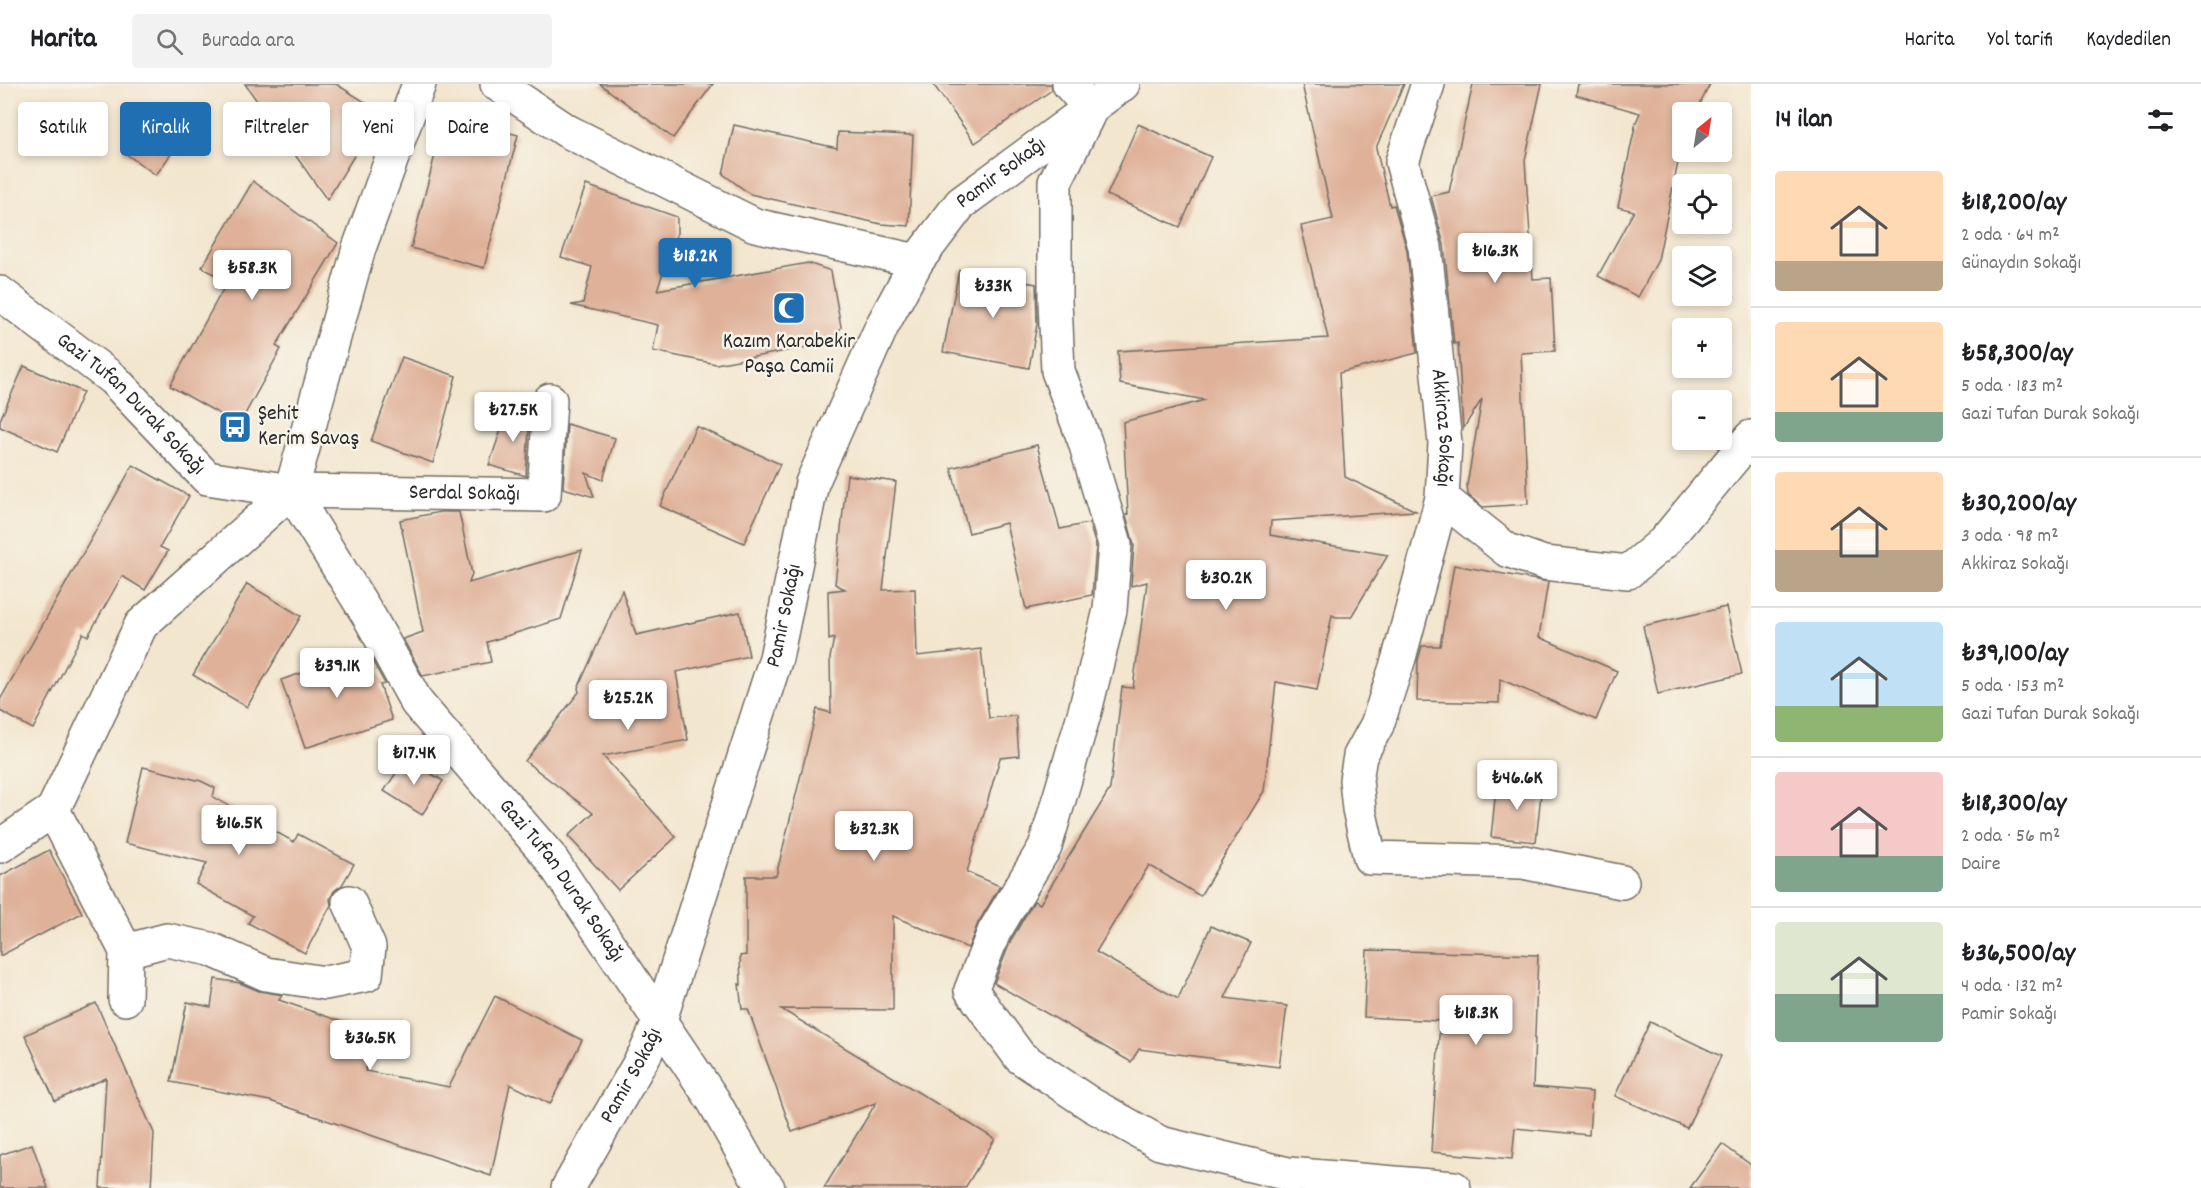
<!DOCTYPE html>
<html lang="tr">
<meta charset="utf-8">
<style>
body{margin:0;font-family:Dekko,sans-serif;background:#f2f2f2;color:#202124;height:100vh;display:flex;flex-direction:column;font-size:22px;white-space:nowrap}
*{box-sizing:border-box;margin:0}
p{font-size:20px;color:#757577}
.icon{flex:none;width:33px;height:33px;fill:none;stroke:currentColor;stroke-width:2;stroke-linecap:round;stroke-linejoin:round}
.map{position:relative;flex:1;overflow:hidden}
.drawer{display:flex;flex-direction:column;background:#fff;width:450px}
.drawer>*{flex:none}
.guide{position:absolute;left:18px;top:18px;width:570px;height:54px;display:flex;gap:12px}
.needle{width:39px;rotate:30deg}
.tools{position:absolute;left:1672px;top:18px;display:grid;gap:12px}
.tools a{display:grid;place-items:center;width:60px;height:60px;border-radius:6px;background:#fff;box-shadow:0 3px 9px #0003;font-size:30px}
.price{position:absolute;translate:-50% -51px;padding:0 14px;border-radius:6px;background:#fff;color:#222;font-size:20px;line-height:39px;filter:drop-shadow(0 2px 3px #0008)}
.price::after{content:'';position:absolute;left:50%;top:36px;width:18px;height:14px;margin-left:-9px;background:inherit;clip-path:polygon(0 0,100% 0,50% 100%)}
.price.on{background:#1f6fb2;color:#fff}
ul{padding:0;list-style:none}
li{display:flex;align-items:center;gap:18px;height:150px;padding:0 24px}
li+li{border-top:2px solid #e0e0e0}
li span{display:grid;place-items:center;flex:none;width:168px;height:120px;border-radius:6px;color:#555}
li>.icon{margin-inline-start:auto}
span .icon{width:72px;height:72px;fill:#fffc;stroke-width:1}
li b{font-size:26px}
h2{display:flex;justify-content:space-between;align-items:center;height:72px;padding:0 24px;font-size:26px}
.tag{padding:0 21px;border-radius:6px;background:#fff;box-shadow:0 3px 9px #0003;font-size:21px;line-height:54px}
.tag.on{background:#1f6fb2;color:#fff}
header{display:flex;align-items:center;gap:36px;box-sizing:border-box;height:84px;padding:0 30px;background:#fff;border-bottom:2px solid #e0e0e0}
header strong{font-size:28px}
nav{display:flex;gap:33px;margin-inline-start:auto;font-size:21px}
.search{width:420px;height:54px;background:#f2f2f2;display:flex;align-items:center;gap:15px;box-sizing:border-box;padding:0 21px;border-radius:6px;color:#757577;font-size:22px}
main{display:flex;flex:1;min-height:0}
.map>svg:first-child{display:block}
.building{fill:#dfb199}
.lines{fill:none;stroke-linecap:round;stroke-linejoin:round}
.street-casing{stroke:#716c64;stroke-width:36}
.street{stroke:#fff;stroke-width:33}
.labels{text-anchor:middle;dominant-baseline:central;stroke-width:5;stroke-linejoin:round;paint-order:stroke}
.street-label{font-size:22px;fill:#2b2b2b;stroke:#f7f3e8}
.poi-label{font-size:22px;fill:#2b2b2b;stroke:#f7f3e8}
</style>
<header>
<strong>Harita</strong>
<div class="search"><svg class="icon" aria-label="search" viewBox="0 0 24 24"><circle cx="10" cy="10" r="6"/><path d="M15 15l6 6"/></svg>Burada ara</div>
<nav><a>Harita</a><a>Yol tarifi</a><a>Kaydedilen</a></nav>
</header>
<main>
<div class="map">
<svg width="1751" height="1104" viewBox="0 0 1751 1104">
<rect width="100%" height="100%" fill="#f7f3e8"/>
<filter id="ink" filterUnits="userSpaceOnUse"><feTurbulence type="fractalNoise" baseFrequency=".0167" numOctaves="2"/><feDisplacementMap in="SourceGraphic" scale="12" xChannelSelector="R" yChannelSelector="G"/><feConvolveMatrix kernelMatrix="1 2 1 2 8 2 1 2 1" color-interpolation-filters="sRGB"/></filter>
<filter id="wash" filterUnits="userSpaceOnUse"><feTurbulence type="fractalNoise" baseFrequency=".008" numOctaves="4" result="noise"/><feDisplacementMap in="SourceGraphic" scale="24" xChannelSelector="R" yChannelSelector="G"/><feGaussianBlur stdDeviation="1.35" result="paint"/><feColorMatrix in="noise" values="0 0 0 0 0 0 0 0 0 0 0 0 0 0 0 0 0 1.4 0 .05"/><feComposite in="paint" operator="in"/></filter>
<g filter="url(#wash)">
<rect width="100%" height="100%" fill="#f3e6cf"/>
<g id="blocks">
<g class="building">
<path d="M245 0H336L381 28 327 116Z"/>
<path d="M600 0H713L673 54Z"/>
<path d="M933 0H1051L1052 6 975 59Z"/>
<path d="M1302 0H1404L1376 64 1390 122 1394 121 1407 166 1417 269 1339 289 1345 393 1416 427 1271 437 1270 451 1388 471 1351 533H1336L1332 531 1317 606 1276 598 1264 707 1200 812 1149 781 1096 868 1178 915 1211 842 1251 859 1225 914 1287 922 1279 983 1139 965 1131 978 994 899 1011 856 1034 817 1040 820 1110 705 1122 603 1133 604 1147 498 1131 502 1134 461 1126 431 1128 430 1123 338 1205 316 1120 300 1118 267 1328 254 1301 142 1333 135Z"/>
<path d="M1473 0H1542L1525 76 1533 195 1551 194 1555 267 1521 269 1528 420 1483 423 1468 411 1467 401 1482 315 1463 345 1458 259 1454 260 1444 161 1431 112 1449 108Z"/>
<path d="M1578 0H1710L1696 28H1683V54L1658 176 1638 213 1598 192 1634 127 1618 123 1636 38 1640 29 1576 11Z"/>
<path d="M154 23 187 48 156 91 122 67Z"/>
<path d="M445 32 518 51 484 184 411 164Z"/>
<path d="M1138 40 1211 73 1180 143 1107 111Z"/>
<path d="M734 41 837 64 838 48 913 51 909 142 881 140 750 110 723 90Z"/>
<path d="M253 97 338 159 276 262 281 265 239 341 170 302 227 198 202 183Z"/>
<path d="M586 101 677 133V149L657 206 808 179 831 187 841 243 834 258 716 280 653 267 658 241 571 221 583 219 592 183 561 173Z"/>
<path d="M959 186 1036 200 1037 240 1029 284 943 268Z"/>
<path d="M402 273 456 292 433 379 371 357Z"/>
<path d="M24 282 83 308 57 368 0 343V336Z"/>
<path d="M509 322 530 328 526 392 489 381Z"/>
<path d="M567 340 615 354 603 396 586 389 594 413 563 404Z"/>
<path d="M696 342 780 380 744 459 660 422Z"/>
<path d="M1037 361 1060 445 1089 439 1096 462 1092 511 1026 525 1006 439 969 449 951 384Z"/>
<path d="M133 381 189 412 160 463 168 467 145 506 122 492 88 552 83 549 33 645 0 627V616Z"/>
<path d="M847 391 896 398 883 506 915 505 917 572 981 565 989 634 1016 632 1019 672 1000 674 967 788 1000 802 978 839 968 864 893 832V926L781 925 995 1055 965 1104H824L876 1019 792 1048 748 925H742L739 900 741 901 740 872 746 871V792H776L817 625 831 629 830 574 834 554 829 556 828 507 845 505 835 500Z"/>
<path d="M440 428H459L472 490 469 499 582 466 561 535 487 558 491 578 423 592 403 555 423 548 400 436Z"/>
<path d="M1454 481 1548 498 1539 553 1617 587 1596 636 1500 595 1499 619 1417 617 1418 576 1422 562H1440Z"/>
<path d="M247 500 301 532 247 623 193 591Z"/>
<path d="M622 506 636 551 740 528 749 572 676 588 688 656 603 672 676 753 618 806 568 752 593 729 525 677 579 608 578 604Z"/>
<path d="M1726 523 1742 590 1658 610 1643 542Z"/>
<path d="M367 567 385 600 380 601 392 636 305 664 281 596Z"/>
<path d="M406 674 443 697 422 731 384 707Z"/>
<path d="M143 683 201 697 215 704 213 713 294 758 298 750 354 780 342 801 334 807 330 815 331 821 305 869 248 839 253 832 196 800 207 779 125 759Z"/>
<path d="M1497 695 1542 700 1536 758 1491 753Z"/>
<path d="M49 766 82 829 0 872V792Z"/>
<path d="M1367 866 1538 871 1533 1003 1592 1008 1589 1051 1515 1044 1512 1075 1431 1068 1440 937 1364 933Z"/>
<path d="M215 895 240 899 259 907 282 911 279 916 377 950 365 987 449 1003 495 912 582 956 550 1020 510 1000 491 1092 270 1017 171 998 187 918 211 923Z"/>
<path d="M96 919 154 1049 151 1104H100L106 994 55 1017 25 951Z"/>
<path d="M1650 938 1721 972 1687 1044 1615 1012Z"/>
<path d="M32 1060 48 1104H0V1071Z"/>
<path d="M1722 1060 1751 1081V1104H1690Z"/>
</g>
</g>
</g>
<g filter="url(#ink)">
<use href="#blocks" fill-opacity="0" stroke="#716c64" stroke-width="1.5"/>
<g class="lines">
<defs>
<g id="street">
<path d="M497 0 567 47 755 141 917 177"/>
<path d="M1069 0 1091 25"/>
<path id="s1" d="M1428 0 1402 78 1425 163 1445 359 1442 414 1507 466 1544 479 1628 488 1664 458 1751 353"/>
<path d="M1091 25 1055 98V217L1058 287 1085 358 1115 460 1110 526 1085 627 1045 763 994 848 971 906 1020 973 1092 1021 1160 1059 1288 1090 1454 1104"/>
<path id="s2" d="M0 209 113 295 207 394 291 407 544 411 550 316"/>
<path id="s3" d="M291 407 370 534 417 619 549 772 713 1016 753 1087 768 1104"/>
<path d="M1442 414 1399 574 1377 641 1360 672 1356 696 1359 725 1370 774 1523 778 1622 798"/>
<path d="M53 726 126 867 125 915"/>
<path d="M0 762 53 726 141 541 291 407 359 164 419 0"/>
<path d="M126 867 167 856 210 865 266 890 325 899 366 891 369 863 349 818"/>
<path id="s4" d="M568 1104 646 968 660 936 776 574 812 399 882 242 917 177 961 119 1123 0"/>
</g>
</defs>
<use href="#street" class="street-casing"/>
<use href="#street" class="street"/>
</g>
</g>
<defs>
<symbol id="mosque-square" viewBox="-11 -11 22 22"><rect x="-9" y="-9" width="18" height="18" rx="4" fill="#1f6fb2" stroke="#f7f3e8"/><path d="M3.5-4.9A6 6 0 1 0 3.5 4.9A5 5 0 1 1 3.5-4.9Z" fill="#fff"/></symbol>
<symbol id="bus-square" viewBox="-11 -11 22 22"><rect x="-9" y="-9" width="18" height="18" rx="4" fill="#1f6fb2" stroke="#f7f3e8"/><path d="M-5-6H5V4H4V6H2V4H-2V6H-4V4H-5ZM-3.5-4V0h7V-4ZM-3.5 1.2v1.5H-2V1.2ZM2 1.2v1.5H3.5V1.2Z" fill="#fff"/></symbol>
</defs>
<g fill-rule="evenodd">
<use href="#mosque-square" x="770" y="205" width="38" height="38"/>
<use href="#bus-square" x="216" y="324" width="38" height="38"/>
</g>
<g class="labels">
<g class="street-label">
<text stroke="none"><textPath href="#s4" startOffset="1119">Pamir Sokağı</textPath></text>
<text stroke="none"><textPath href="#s2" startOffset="172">Gazi Tufan Durak Sokağı</textPath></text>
<text stroke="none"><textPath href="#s1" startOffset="352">Akkiraz Sokağı</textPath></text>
<text stroke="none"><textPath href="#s2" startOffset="537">Serdal Sokağı</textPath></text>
<text stroke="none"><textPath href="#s4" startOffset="615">Pamir Sokağı</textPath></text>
<text stroke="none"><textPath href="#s3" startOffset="476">Gazi Tufan Durak Sokağı</textPath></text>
<text stroke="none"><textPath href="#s4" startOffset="129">Pamir Sokağı</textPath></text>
</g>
<g class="poi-label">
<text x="789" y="258">Kazım Karabekir<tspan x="789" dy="25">Paşa Camii</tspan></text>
<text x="258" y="330" text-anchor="start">Şehit<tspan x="258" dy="25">Kerim Savaş</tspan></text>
</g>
</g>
</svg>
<div class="tools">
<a><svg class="needle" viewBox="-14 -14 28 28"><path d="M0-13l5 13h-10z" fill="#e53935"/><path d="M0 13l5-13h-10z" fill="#757577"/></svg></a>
<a><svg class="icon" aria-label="locate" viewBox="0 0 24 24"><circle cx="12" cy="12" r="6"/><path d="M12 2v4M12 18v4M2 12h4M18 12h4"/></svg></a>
<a><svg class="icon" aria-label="layers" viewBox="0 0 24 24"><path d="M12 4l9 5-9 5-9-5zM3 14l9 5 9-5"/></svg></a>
<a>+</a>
<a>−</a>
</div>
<b class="price" style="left:1495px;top:200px">₺16.3K</b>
<b class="price on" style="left:695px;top:205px">₺18.2K</b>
<b class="price" style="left:252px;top:217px">₺58.3K</b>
<b class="price" style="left:993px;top:235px">₺33K</b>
<b class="price" style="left:513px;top:359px">₺27.5K</b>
<b class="price" style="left:1226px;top:527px">₺30.2K</b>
<b class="price" style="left:337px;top:615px">₺39.1K</b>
<b class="price" style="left:628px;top:647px">₺25.2K</b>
<b class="price" style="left:414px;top:702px">₺17.4K</b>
<b class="price" style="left:1517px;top:727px">₺46.6K</b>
<b class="price" style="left:239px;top:772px">₺16.5K</b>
<b class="price" style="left:874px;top:778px">₺32.3K</b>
<b class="price" style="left:1476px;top:962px">₺18.3K</b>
<b class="price" style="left:370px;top:987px">₺36.5K</b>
<div class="guide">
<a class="tag">Satılık</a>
<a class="tag on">Kiralık</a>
<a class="tag">Filtreler</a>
<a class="tag">Yeni</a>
<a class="tag">Daire</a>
</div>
</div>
<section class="drawer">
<h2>14 ilan<svg class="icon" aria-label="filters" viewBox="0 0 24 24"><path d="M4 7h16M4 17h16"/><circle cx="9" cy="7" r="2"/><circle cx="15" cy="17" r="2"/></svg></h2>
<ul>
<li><span style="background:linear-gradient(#ffd9b3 75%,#b9a48a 0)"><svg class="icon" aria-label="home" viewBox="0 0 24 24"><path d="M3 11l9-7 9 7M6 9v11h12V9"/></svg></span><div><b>₺18,200/ay</b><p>2 oda · 64 m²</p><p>Günaydın Sokağı</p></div></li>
<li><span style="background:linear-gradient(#ffd9b3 75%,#7fa58c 0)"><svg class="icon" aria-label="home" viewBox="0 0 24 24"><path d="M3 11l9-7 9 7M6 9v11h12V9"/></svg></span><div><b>₺58,300/ay</b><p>5 oda · 183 m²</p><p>Gazi Tufan Durak Sokağı</p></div></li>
<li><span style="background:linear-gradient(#ffd9b3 65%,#b9a48a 0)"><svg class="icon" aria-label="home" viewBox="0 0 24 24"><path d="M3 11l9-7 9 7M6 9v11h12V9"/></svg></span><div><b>₺30,200/ay</b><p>3 oda · 98 m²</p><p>Akkiraz Sokağı</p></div></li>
<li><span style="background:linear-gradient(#bfe0f5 70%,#8fb573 0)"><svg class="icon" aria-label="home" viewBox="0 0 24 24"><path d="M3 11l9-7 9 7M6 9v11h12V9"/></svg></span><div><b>₺39,100/ay</b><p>5 oda · 153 m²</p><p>Gazi Tufan Durak Sokağı</p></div></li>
<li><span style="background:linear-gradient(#f6c9c9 70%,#7fa58c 0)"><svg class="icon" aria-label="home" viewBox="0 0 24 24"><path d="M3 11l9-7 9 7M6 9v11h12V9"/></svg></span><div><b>₺18,300/ay</b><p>2 oda · 56 m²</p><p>Daire</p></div></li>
<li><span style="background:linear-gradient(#dfe7d0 60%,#7fa58c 0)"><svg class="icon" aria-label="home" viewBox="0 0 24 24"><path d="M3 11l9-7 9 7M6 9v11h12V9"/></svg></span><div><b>₺36,500/ay</b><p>4 oda · 132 m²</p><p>Pamir Sokağı</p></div></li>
</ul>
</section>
</main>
